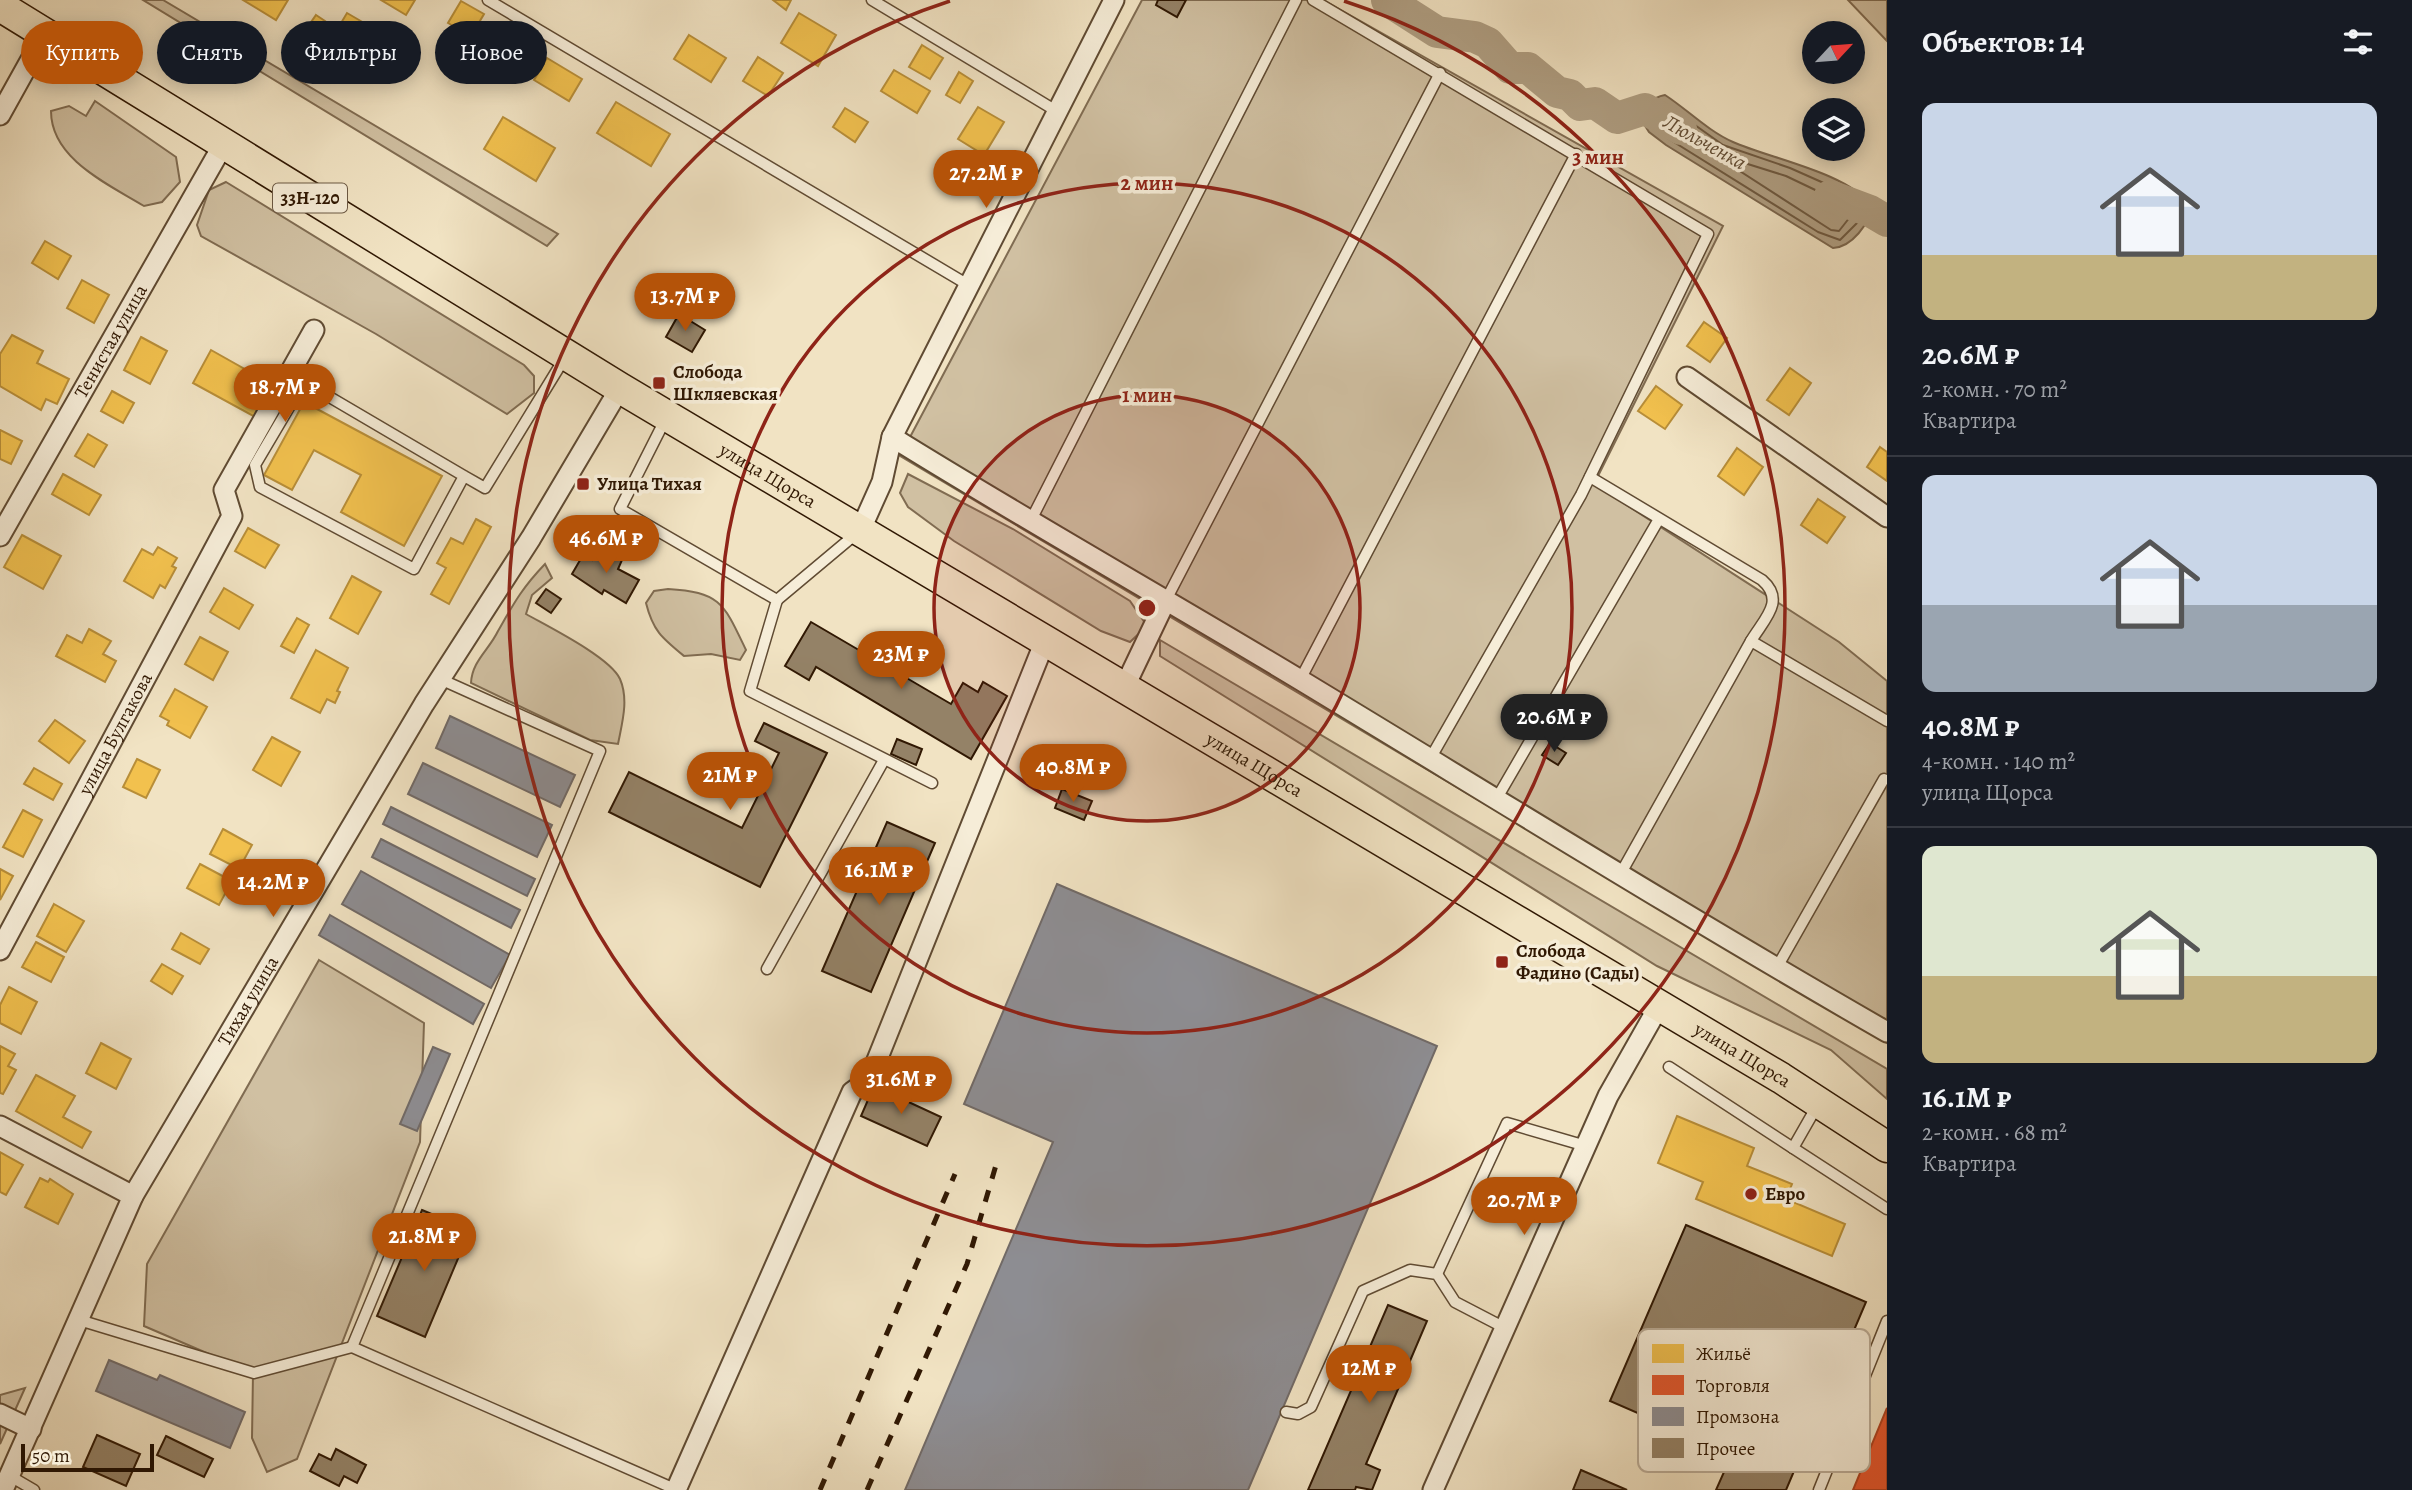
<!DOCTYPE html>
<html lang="ru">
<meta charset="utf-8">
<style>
body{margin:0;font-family:Alegreya,serif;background:#242831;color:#f1f3f6;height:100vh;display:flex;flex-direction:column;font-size:26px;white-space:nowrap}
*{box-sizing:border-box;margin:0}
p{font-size:23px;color:#9ea1a6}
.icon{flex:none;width:38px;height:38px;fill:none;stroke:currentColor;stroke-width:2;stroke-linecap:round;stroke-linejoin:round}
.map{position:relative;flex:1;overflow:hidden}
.details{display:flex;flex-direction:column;background:#171b24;width:525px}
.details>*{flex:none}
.banner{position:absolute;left:21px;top:21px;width:665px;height:63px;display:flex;gap:14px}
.needle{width:46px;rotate:64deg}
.fabs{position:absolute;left:1802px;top:21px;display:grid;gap:14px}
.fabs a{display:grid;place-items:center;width:63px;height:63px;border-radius:50%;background:#171b24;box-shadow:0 4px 18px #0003;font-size:35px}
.scale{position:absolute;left:21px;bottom:18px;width:133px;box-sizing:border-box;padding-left:7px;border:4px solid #301803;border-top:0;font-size:19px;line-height:24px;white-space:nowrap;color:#301803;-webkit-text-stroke:5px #f6edd8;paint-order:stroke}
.price{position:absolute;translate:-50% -60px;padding:0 16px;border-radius:24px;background:#b45309;color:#fff;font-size:23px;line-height:46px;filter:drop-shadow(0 2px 4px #0008)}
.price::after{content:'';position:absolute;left:50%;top:42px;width:21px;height:16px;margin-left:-10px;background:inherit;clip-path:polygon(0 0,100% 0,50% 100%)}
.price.selected{background:#222;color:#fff}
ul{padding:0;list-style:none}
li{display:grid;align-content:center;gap:14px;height:371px;padding:0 35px}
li+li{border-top:2px solid #363941}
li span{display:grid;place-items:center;height:217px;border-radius:14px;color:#555}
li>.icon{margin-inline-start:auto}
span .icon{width:126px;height:126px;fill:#fffc;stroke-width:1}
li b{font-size:30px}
h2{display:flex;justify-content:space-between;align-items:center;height:84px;padding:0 35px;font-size:30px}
.chip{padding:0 24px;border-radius:32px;background:#171b24;box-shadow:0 4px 18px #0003;font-size:24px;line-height:63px}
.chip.selected{background:#b45309;color:#fff}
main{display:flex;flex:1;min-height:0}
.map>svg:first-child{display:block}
.green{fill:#d0c0a2;stroke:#806c52;stroke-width:2}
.water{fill:#af9e82;stroke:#7c684f;stroke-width:2}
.homes{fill:#f2c14e;stroke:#b88e38;stroke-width:2}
.shops{fill:#e4572e;stroke:#ae4421;stroke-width:2}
.industry{fill:#8d8d92;stroke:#716a67;stroke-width:2}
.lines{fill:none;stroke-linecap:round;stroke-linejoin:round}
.shore{stroke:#705b42;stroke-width:2}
.river{stroke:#af9e82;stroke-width:32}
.building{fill:#948267;stroke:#301803;stroke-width:2}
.lane-casing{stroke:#604b33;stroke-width:13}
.street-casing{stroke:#604b33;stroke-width:23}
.primary-casing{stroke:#301803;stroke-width:33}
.lane{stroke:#f6edd8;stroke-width:10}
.street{stroke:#f6edd8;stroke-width:19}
.primary{stroke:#f1e3c3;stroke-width:30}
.rail{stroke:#301803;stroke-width:5;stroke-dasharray:12 12;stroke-linecap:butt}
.ring{fill:none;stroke:#8f2418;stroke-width:3.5}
.poi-dot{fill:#8f2418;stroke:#f6edd8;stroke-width:2.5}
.labels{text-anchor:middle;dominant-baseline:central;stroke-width:7;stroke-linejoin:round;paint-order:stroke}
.shield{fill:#f6edd8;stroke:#6b5843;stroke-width:2}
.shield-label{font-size:18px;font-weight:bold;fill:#301803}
.street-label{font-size:19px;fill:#301803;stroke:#f6edd8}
.poi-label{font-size:19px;font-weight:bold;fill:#301803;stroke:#f6edd8;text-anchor:start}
.water-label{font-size:21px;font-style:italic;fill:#634e36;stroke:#f6edd8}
.key{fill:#f6edd8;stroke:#bbad98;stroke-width:2}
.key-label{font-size:19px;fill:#301803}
.centre{fill:#8f2418;stroke:#f6edd8;stroke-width:3.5}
.ring-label{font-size:21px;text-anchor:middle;font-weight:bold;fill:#8f2418;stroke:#f6edd8;stroke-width:7;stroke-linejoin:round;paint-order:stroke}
</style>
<main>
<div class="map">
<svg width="1887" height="1490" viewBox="0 0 1887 1490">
<rect width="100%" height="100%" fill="#f1e3c3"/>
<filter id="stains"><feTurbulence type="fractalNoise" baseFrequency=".00286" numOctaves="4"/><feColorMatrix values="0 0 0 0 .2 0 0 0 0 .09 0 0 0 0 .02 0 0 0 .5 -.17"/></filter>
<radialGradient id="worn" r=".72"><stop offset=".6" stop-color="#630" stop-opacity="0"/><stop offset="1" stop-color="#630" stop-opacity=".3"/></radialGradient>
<g class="green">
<path d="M143 0H163L558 234 547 246Z"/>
<path d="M1142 0H1323L1723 226 1594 484 1839 642 1887 681V1043L900 456Z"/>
<path d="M1848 0H1887V41Z"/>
<path d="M95 101 176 157 180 182 162 202 144 206C108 184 51 159 51 111L69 106 86 116Z"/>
<path d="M226 182 524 365 534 376V393L507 414 376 334 201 236 197 225 209 190Z"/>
<path d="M908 474 1013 529 1130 601 1147 626 1130 642 1101 631 954 541 908 507 900 493Z"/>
<path d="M545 564 552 578 532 595 526 614C547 626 610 657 620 679 629 700 622 723 618 744L590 740 471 683C472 661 489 650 498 631 514 603 522 588 545 564Z"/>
<path d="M668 589C721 592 724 604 746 650L740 660 711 654 684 656C662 638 653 631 646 603L654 591Z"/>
<path d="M1160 640 1887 1069V1099L1831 1050 1657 966 1160 656Z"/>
<path d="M319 960 424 1023 420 1142 297 1459 267 1472 252 1438 253 1373 144 1326 147 1264Z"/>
<path d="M25 1388 0 1444V1395Z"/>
</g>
<path class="water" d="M1665 95C1688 110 1708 131 1733 142 1768 158 1849 173 1870 205 1871 224 1851 247 1833 248L1666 145 1649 132 1642 121C1643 108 1652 97 1665 95Z"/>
<g class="homes">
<path d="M243 0H288L276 20Z"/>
<path d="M381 0H415L406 15Z"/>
<path d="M773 0H791L786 10Z"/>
<path d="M461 1 484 14 471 36 448 23Z"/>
<path d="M347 13 371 27 352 59 328 45Z"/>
<path d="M799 13 836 35 818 66 781 43Z"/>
<path d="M316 15 325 21 315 37 326 45 315 61 294 47Z"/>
<path d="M383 31 399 41 380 72 364 63Z"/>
<path d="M689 35 726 58 711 82 674 59Z"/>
<path d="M922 45 943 58 930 79 909 67Z"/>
<path d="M758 57 783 73 768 96 743 81Z"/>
<path d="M547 58 582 79 569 101 534 80Z"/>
<path d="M894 70 930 91 917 113 881 91Z"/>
<path d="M959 72 973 81 960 103 946 95Z"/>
<path d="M616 102 670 134 651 166 597 133Z"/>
<path d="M978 107 1004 122 984 155 958 139Z"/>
<path d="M845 108 868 122 855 142 833 127Z"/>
<path d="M503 117 555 148 536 181 484 149Z"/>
<path d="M45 241 71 256 58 279 32 263Z"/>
<path d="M82 280 109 295 94 323 67 308Z"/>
<path d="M1704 322 1727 338 1710 362 1687 346Z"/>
<path d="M12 335 43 351 37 363 69 379 57 404 46 399 41 410 0 386V354Z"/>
<path d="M141 337 167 351 150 384 124 370Z"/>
<path d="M211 350 273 385 255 417 193 383Z"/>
<path d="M1790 368 1811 383 1789 415 1767 400Z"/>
<path d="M1656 386 1682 405 1665 429 1638 411Z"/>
<path d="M112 391 134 403 123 423 101 411Z"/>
<path d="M304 402 442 476 404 546 341 512 361 475 314 450 292 490 264 475Z"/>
<path d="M0 430 22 441 11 464 0 459Z"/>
<path d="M88 434 107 445 94 467 75 456Z"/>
<path d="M1880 447 1887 452V481L1867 467Z"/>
<path d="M1737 448 1763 467 1744 495 1718 476Z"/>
<path d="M63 474 101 495 89 515 52 494Z"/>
<path d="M1818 499 1845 517 1827 543 1801 525Z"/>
<path d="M476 519 491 527 449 604 431 594 446 568 437 563 451 538 463 544Z"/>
<path d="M248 528 279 545 265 568 235 551Z"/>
<path d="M22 535 61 556 43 589 4 567Z"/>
<path d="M158 547 177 558 172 566 176 568 165 588 160 585 153 598 124 581 142 549 153 555Z"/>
<path d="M352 576 381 592 358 634 330 618Z"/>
<path d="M224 588 253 605 239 629 210 612Z"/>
<path d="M297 618 309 625 294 653 281 646Z"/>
<path d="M89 629 111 641 103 654 116 661 105 682 56 656 67 635 82 643Z"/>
<path d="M200 637 228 652 213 680 185 664Z"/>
<path d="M316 650 348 668 337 691 340 692 335 703 327 699 320 713 291 698Z"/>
<path d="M175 689 207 707 190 738 167 725 169 721 160 716Z"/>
<path d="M55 720 85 741 69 763 39 741Z"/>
<path d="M272 737 300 752 281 786 253 770Z"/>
<path d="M137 759 160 770 146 798 123 787Z"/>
<path d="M34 768 62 784 53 800 24 784Z"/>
<path d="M23 810 42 820 23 857 3 847Z"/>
<path d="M223 829 252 845 239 869 210 854Z"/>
<path d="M200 864 232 881 219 905 187 888Z"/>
<path d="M0 869 13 876 0 900Z"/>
<path d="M54 904 84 921 66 952 37 936Z"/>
<path d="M181 933 209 949 200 964 172 949Z"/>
<path d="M36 942 64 957 51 982 22 967Z"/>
<path d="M162 964 183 976 172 994 151 981Z"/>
<path d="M9 987 37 1002 21 1034 0 1023V1005Z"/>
<path d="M101 1043 131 1059 116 1089 86 1073Z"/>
<path d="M0 1046 15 1054 8 1066 16 1070 3 1094 0 1093Z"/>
<path d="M36 1075 75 1096 63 1117 91 1132 82 1148 16 1111Z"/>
<path d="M1677 1116 1754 1148 1747 1166 1792 1184 1786 1199 1845 1224 1832 1256 1696 1199 1703 1182 1658 1163Z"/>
<path d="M0 1152 23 1165 6 1195 0 1192Z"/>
<path d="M40 1178 48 1182 50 1179 73 1194 58 1224 25 1207Z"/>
</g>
<path class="shops" d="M1887 1408V1490H1853Z"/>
<g class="industry">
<path d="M450 716 575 775 560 807 436 748Z"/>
<path d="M423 763 552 825 537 857 408 794Z"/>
<path d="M391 807 535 879 527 896 383 824Z"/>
<path d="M381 839 520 910 511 928 372 857Z"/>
<path d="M361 871 510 955 491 988 342 904Z"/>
<path d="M1057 884 1437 1046 1248 1490H905L1053 1142 964 1104Z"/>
<path d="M330 915 484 1004 473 1024 319 935Z"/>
<path d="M433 1047 450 1054 417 1131 400 1124Z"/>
<path d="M109 1360 157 1380 160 1375 245 1412 230 1448 96 1391Z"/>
</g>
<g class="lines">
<g class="shore">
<path d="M1664 103 1723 145 1790 168 1844 192 1863 207 1858 222 1840 240 1818 232 1661 134 1651 123 1650 116Z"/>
<path d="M1665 114 1695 137V142C1683 141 1667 129 1659 119Z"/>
<path d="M1735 160 1786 176 1853 208 1850 217 1839 231 1831 230 1732 166 1731 162Z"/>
</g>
<g class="river">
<path d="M1387 0 1437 32 1475 37 1488 43 1510 68H1528L1557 92 1570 95 1580 105 1595 103 1617 118 1645 109 1681 129"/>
<path d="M1830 196 1870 211 1887 221"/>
</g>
</g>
<g class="building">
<path d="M1158 0H1186L1177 17 1156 5Z"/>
<path d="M679 314 705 330 692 352 666 337Z"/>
<path d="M599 547 622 560 618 569 639 580 626 603 604 590 602 594 572 574 583 555 592 560Z"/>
<path d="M546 589 561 599 551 613 536 603Z"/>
<path d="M811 622 951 704 963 683 978 692 983 682 1007 696 971 759 816 667 809 680 785 666Z"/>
<path d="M764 723 827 753 760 887 609 812 629 772 742 828 779 753 755 741Z"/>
<path d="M897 739 922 749 916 765 891 754Z"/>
<path d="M1550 743 1566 753 1558 765 1542 755Z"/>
<path d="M1062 789 1092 801 1084 820 1055 808Z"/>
<path d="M887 822 935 843 871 992 822 971Z"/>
<path d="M874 1086 941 1117 927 1146 861 1116Z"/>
<path d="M422 1210 470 1230 425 1337 377 1316Z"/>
<path d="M1686 1225 1866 1302 1786 1490H1716L1732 1454 1610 1401Z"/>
<path d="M1388 1305 1427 1321 1366 1464 1380 1470 1372 1490 1356 1487 1355 1490H1308Z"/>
<path d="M97 1435 140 1454 126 1486 83 1467Z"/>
<path d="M166 1436 213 1459 204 1477 157 1455Z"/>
<path d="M336 1449 366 1465 357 1483 344 1476 339 1486 310 1471 319 1454 331 1460Z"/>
<path d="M1581 1470 1627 1490H1573Z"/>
</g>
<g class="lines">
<defs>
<g id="lane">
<path d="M488 0 970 286"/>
<path d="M872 0 1058 112"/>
<path d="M1313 0 1708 234 1581 495 1430 759"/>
<path d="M665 420 620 509 777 600 750 691 932 783"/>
<path d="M464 476 414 569 260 487 255 465 304 382 464 476 485 488 564 359"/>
<path d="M1590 477 1762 580C1786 601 1764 619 1751 641"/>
<path d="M1030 522 1296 0"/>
<path d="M777 600 857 533"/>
<path d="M1166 600 1440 73"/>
<path d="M440 679 600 751 352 1347 677 1490"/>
<path d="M1300 680 1576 154"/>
<path d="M1497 798 1659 519"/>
<path d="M1621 873 1751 641 1887 721"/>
<path d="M767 969 884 760"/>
<path d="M1776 969 1884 779"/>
<path d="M1669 1067 1793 1148"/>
<path d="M1817 1106 1793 1148 1887 1209"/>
<path d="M1437 1274 1507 1123 1586 1146"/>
<path d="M79 1320 254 1373 352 1347"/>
<path d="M1286 1412 1298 1414 1311 1407 1363 1291 1410 1270 1437 1274 1455 1302 1505 1328"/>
<path d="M10 1476 34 1490"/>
<path d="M1819 1490 1887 1321"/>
</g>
<g id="street">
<path d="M0 115 45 34"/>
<path d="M1687 377 1887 517"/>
<path d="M892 437 1114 0"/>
<path d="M860 531 882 482 892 437C1027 521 1166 599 1302 681 1497 799 1690 919 1887 1032"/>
<path id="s1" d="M0 536 223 145"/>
<path d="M1124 688 1166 600"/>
<path id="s2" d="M0 950 232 516 224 490 314 330"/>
<path d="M0 1126 133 1196"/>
<path d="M0 1414 31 1429"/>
<path id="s3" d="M3 1490 133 1196 424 704 531 538 620 388"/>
<path d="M676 1490 852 1092 869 1080 1045 641"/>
<path d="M1433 1490 1608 1096 1659 1006"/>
</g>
<g id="primary">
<path id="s4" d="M0 6 620 388 1781 1078 1887 1147"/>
</g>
</defs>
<use href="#lane" class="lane-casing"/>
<use href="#street" class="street-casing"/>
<use href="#primary" class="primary-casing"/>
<use href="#lane" class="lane"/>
<use href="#street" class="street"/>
<use href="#primary" class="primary"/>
<g class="rail">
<path d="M820 1490 955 1174"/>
<path d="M867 1490 967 1264 996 1165"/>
</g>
</g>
<circle cx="1147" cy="608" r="213" fill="#8f2418" fill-opacity=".12"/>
<g class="ring">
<circle cx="1147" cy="608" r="213"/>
<circle cx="1147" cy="608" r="425"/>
<path d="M1344 1A638 638 0 1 1 950 1"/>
</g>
<g class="poi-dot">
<rect x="652" y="376" width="14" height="14" rx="3.5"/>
<rect x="576" y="477" width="14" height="14" rx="3.5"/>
<rect x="1495" y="955" width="14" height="14" rx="3.5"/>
<circle cx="1751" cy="1194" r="7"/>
</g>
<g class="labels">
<rect class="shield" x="273" y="183.5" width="74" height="29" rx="5"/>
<g class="shield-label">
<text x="310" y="198">33Н-120</text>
</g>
<g class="street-label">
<text stroke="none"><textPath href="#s1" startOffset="224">Тенистая улица</textPath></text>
<text stroke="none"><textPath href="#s4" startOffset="900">улица Щорса</textPath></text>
<text stroke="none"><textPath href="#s2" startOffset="245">улица Булгакова</textPath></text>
<text stroke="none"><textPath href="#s4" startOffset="1466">улица Щорса</textPath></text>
<text stroke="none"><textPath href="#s3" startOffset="548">Тихая улица</textPath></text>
<text stroke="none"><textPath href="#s4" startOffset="2034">улица Щорса</textPath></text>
</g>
<g class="poi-label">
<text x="673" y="372">Слобода<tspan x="673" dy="22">Шкляевская</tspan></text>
<text x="597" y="484">Улица Тихая</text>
<text x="1516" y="951">Слобода<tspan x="1516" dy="22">Фадино (Сады)</tspan></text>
<text x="1765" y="1194">Евро</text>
</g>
<g class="water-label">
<text transform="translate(1705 142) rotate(29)">Люльченка</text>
</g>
</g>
<rect x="1638" y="1329" width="232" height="143" rx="10" class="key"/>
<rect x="1652" y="1344" width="32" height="19" fill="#f2c14e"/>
<rect x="1652" y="1375" width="32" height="20" fill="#e4572e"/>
<rect x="1652" y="1407" width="32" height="19" fill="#8d8d92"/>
<rect x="1652" y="1438" width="32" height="20" fill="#948267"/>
<g class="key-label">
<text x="1696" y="1360">Жильё</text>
<text x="1696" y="1392">Торговля</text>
<text x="1696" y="1423">Промзона</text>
<text x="1696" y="1455">Прочее</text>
</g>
<circle cx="1147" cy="608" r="10" class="centre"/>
<g class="ring-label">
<text x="1598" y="164">3 мин</text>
<text x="1147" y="190">2 мин</text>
<text x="1147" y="402">1 мин</text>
</g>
<rect width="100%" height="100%" filter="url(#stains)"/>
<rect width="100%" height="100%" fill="url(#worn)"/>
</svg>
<div class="fabs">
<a><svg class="needle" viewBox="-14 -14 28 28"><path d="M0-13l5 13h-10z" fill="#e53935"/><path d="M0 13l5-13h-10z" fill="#9ea1a6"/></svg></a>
<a><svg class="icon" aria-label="layers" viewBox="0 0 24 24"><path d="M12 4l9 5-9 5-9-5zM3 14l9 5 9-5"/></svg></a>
</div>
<div class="scale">50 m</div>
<b class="price" style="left:986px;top:210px">27.2M ₽</b>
<b class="price" style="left:685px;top:333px">13.7M ₽</b>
<b class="price" style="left:285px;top:424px">18.7M ₽</b>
<b class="price" style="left:606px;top:575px">46.6M ₽</b>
<b class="price" style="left:901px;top:691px">23M ₽</b>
<b class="price selected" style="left:1554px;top:754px">20.6M ₽</b>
<b class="price" style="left:1073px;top:804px">40.8M ₽</b>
<b class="price" style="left:730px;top:812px">21M ₽</b>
<b class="price" style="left:879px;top:907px">16.1M ₽</b>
<b class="price" style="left:273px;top:919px">14.2M ₽</b>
<b class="price" style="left:901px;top:1116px">31.6M ₽</b>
<b class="price" style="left:1524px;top:1237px">20.7M ₽</b>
<b class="price" style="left:424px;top:1273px">21.8M ₽</b>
<b class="price" style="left:1369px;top:1405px">12M ₽</b>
<div class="banner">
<a class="chip selected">Купить</a>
<a class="chip">Снять</a>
<a class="chip">Фильтры</a>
<a class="chip">Новое</a>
</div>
</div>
<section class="details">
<h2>Объектов: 14<svg class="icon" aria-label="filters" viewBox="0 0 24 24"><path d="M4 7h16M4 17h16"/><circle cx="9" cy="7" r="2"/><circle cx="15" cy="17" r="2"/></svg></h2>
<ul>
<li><span style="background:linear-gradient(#c9d6e8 70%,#c2b280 0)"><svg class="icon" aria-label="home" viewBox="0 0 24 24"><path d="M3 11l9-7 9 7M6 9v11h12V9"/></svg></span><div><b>20.6M ₽</b><p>2-комн. · 70 m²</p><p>Квартира</p></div></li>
<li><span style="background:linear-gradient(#c9d6e8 60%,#9aa5b1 0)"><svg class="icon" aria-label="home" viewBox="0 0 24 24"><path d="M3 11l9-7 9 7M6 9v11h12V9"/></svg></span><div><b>40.8M ₽</b><p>4-комн. · 140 m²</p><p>улица Щорса</p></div></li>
<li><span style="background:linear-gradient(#dfe7d0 60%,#c2b280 0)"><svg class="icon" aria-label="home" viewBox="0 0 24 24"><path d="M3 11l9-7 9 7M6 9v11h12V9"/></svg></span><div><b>16.1M ₽</b><p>2-комн. · 68 m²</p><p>Квартира</p></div></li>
</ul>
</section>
</main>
